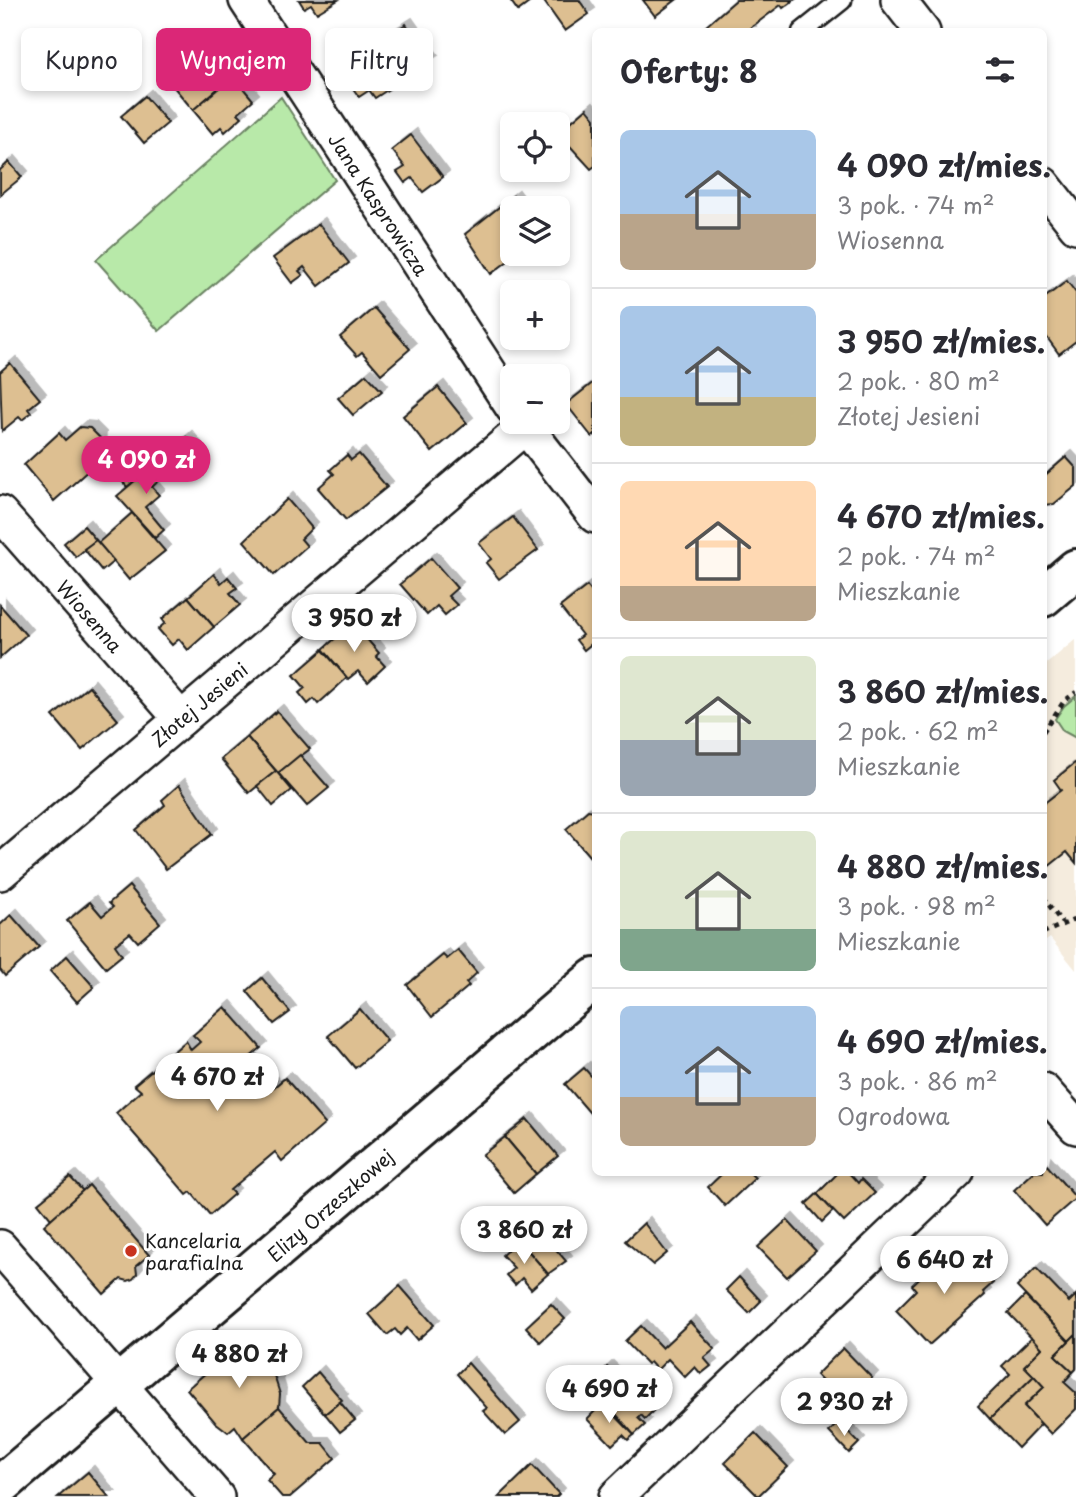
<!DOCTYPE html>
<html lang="pl">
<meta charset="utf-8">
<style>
body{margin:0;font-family:"Playpen Sans",sans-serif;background:#f7f7f7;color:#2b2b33;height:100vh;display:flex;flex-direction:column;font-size:26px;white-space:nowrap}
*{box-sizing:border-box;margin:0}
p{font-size:23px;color:#7c7c81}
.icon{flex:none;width:38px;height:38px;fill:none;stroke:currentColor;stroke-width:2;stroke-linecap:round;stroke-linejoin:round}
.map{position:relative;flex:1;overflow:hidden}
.panel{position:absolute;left:592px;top:28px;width:455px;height:1148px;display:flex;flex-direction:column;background:#fff;border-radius:10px;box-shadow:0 4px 10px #0003}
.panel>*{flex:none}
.guide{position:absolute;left:21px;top:28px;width:466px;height:63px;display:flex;gap:14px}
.controls{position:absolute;left:500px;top:112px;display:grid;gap:14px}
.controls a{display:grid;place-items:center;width:70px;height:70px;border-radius:10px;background:#fff;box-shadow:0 4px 10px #0003;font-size:35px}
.price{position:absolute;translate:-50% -60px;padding:0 16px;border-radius:24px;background:#fff;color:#222;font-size:23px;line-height:46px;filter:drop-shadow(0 2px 4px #0008)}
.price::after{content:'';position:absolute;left:50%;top:42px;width:21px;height:16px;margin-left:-10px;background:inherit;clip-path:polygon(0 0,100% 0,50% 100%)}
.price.on{background:#db2777;color:#fff}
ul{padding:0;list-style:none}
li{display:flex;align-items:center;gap:21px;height:175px;padding:0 28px}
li+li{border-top:2px solid #e1e1e2}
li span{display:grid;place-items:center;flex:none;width:196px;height:140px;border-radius:10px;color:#555}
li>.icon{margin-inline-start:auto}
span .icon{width:84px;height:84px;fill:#fffc;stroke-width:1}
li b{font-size:30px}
h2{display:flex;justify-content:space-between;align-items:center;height:84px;padding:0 28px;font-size:30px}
.tag{padding:0 24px;border-radius:10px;background:#fff;box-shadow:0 4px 10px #0003;font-size:24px;line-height:63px}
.tag.on{background:#db2777;color:#fff}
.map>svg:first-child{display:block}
.built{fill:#f5ecde}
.green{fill:#b8e9a9;stroke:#6a8262;stroke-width:2}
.building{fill:#ddbf91;stroke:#1c1c1c;stroke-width:2;filter:url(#shadow)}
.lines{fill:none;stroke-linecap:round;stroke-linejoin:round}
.lane-casing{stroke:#1c1c1c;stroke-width:23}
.street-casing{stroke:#1c1c1c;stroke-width:38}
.secondary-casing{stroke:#1c1c1c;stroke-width:44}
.path{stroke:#1c1c1c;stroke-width:4.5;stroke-dasharray:5 5;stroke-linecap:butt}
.lane{stroke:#fff;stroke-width:18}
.street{stroke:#fff;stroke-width:33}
.secondary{stroke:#fff;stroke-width:38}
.poi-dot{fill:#c8321e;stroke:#fff;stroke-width:2.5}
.labels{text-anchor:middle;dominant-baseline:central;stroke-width:6;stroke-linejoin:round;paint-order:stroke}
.street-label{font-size:19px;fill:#1c1c1c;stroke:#fff}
.poi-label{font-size:19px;fill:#1c1c1c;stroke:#fff;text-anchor:start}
</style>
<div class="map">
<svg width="1076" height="1497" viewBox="0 0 1076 1497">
<defs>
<filter id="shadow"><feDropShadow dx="6" dy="-6" stdDeviation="0" flood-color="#0004"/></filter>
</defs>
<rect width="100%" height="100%" fill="#fff"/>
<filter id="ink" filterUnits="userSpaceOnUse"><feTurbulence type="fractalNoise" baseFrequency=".0143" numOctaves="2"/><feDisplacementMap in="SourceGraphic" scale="14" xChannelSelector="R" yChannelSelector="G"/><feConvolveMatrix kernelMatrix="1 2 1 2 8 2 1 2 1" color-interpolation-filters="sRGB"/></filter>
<g filter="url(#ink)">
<path class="built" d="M1076 639V970L1050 938 1043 943V667Z"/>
<g class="green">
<path d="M281 97 335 180 159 331 96 260Z"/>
<path d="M1076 696V738L1063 731 1055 719 1064 706Z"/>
</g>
<g class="building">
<path d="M299 0H338L317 13 311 4 304 8Z"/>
<path d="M510 0H533L518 11Z"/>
<path d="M543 0H579L589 14 565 31Z"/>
<path d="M643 0H676L655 16Z"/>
<path d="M736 0H794L783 8 781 5 749 29 750 32H711L706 26Z"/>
<path d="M406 24 432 61 375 98 369 90 391 76 371 46Z"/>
<path d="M371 46 391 76 359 97 338 67Z"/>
<path d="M213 52 233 76 193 110 173 86 183 77 179 72 192 61 196 66Z"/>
<path d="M233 76 253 100 238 113 242 117 225 132 221 127 213 134 193 110Z"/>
<path d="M145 96 168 123 144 143 121 116Z"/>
<path d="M587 108 595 118V166L591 169 558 133Z"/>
<path d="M411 135 443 177 423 192 412 178 405 183 397 172 405 167 392 150Z"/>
<path d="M9 162 22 177 0 195V170Z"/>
<path d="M513 196 522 208H513V254H517L491 274 465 234Z"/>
<path d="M319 224 349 263 319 286 304 267 299 271 303 275 292 283 273 258Z"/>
<path d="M1067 281 1076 293V341L1059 354 1043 332V299Z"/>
<path d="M374 308 410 349 381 374 362 352 357 356 340 337Z"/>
<path d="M10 363 40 399 28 409 31 413 22 420 19 417 2 431 0 372Z"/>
<path d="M366 374 382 391 353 415 338 398Z"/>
<path d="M595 381V435L592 437 566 404Z"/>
<path d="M438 387 467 423 432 452 403 416Z"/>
<path d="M80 427 90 428 100 438 99 450 84 462 90 469 54 501 24 465 59 433 65 440Z"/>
<path d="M186 437 196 449 173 468 163 457Z"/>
<path d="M133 448 150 468 127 487 111 468Z"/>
<path d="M359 454 387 487 346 520 318 488 334 474 330 470 347 455 351 460Z"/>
<path d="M163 457 173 468 152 487 159 495 145 507 164 530 155 538 117 496Z"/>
<path d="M1066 457 1076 468V486L1054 504 1043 505V477Z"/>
<path d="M287 499 312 528 301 539 307 546 274 575 244 541Z"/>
<path d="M132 513 165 551 129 580 98 543Z"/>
<path d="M513 517 538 550 499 579 486 563 491 559 479 543Z"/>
<path d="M84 526 96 540 76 557 64 543Z"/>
<path d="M96 540 114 561 102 571 84 549Z"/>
<path d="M431 558 457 588 448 596 457 605 445 615 437 606 427 615 400 584Z"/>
<path d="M214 574 221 583 228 577 237 588 230 593 240 605 214 627 188 597Z"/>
<path d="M587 586 595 596V641L584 650 576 640 582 635 560 607Z"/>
<path d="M188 597 214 627 188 650 179 639 172 645 158 629 165 623 162 619Z"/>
<path d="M0 605 26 635 0 658Z"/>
<path d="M353 623 379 653 376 656 385 666 368 682 358 671 348 679 323 649Z"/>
<path d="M323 650 347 678 318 704 314 699 308 704 299 693 305 688 294 675Z"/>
<path d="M89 686 118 720 82 750 53 716Z"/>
<path d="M277 711 310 749 278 773 247 737Z"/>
<path d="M247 737 276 771 249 793 221 759Z"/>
<path d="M300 755 329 788 307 806 278 773Z"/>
<path d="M1076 762V863L1067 852 1043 871V804L1061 790 1054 780Z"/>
<path d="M276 771 292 790 273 806 257 786Z"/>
<path d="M179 785 212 834 166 869 136 830 165 805 162 800Z"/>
<path d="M588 810 595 811V863L566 829Z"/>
<path d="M129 886 160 923 138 942 130 933 115 945 122 955 106 968 67 921 90 902 102 916 113 907 109 903Z"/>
<path d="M11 915 39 947 5 976 0 970V925Z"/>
<path d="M458 950 477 973 466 983 469 986 432 1017 407 985 443 955 447 959Z"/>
<path d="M67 956 94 987 77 1002 50 971Z"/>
<path d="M262 978 290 1012 274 1024 247 991Z"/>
<path d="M225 1007 261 1048 249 1058 274 1087 285 1078 325 1124 282 1161 275 1152 230 1190 234 1194 210 1215 191 1192 187 1195 116 1113 141 1091 134 1085 186 1041 191 1050 200 1042 193 1035Z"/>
<path d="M360 1009 387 1041 355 1068 328 1036Z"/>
<path d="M584 1068 592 1077 595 1075V1119L565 1084Z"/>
<path d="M527 1119 558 1156 536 1174 505 1137Z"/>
<path d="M505 1137 536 1174 514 1193 482 1155Z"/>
<path d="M1045 1163 1076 1198 1045 1225 1014 1190 1034 1172H1043Z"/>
<path d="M724 1172H749L755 1178 725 1206 708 1187Z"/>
<path d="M839 1172H848L858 1183 861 1179 875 1193 844 1222 817 1194Z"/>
<path d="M70 1177 83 1191 51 1219 38 1203Z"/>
<path d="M89 1185 149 1255 136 1266 137 1274 133 1279 128 1281 121 1279 104 1294 44 1225Z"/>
<path d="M817 1194 833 1211 822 1222 806 1204Z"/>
<path d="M787 1220 816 1251 787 1277 758 1247Z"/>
<path d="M644 1223 667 1253 653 1265 625 1241Z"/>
<path d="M536 1226 566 1261 548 1274 519 1240Z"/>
<path d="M519 1240 548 1274 531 1289 522 1278 515 1285 506 1275 514 1268 502 1255Z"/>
<path d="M960 1248 993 1283 983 1292 985 1295 929 1345 896 1310 916 1290 912 1285 935 1263 940 1268Z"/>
<path d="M1036 1268 1069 1302 1076 1295V1334L1069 1341 1017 1287Z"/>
<path d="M739 1277 761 1301 749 1313 726 1290Z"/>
<path d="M400 1286 434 1325 417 1340 407 1328 400 1335 395 1329 387 1335 369 1314Z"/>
<path d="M1025 1296 1069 1341 1055 1355 1073 1372 1064 1382 1076 1393V1409L1051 1434 1024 1406 1044 1387 1024 1366 1042 1348 1008 1313Z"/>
<path d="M551 1304 565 1319 540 1342 526 1327Z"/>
<path d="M690 1322 715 1349 704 1358 711 1366 701 1374 695 1367 685 1377 668 1359 657 1370 650 1362 647 1364 625 1341 641 1326 662 1348Z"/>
<path d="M1076 1334V1369L1073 1372 1055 1355Z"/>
<path d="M1032 1337 1042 1348 1024 1366 1034 1376 990 1419 978 1406 1010 1374 1002 1366Z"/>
<path d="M242 1342 256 1349 270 1363 280 1394 279 1407 243 1438 235 1426 228 1432 215 1422 187 1389Z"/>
<path d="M843 1348 872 1378 845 1405 816 1375Z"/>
<path d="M468 1363 520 1422 505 1435 483 1411 487 1408 457 1374Z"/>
<path d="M607 1367 653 1411 645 1419 641 1415 638 1418 645 1425 634 1435 590 1384Z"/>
<path d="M318 1372 342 1400 325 1414 302 1387Z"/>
<path d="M1034 1376 1044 1387 1024 1406 1041 1424 1018 1448 990 1419Z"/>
<path d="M340 1402 355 1420 340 1432 325 1414Z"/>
<path d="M603 1403 634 1435 628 1440 623 1435 612 1445 587 1419Z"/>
<path d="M279 1407 310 1443H323L335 1458 290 1497H282L267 1480 274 1474 243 1438Z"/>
<path d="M839 1422 859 1443 849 1453 829 1432Z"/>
<path d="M755 1433 788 1467 758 1496 725 1463Z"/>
<path d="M532 1465 559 1494 556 1497H499Z"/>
<path d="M88 1472 109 1497H58Z"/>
</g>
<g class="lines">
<defs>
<path id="lane" d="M802 32 842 0"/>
<g id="street">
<path d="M246 0 513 408"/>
<path d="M898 0 923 32"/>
<path d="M1043 184 1076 226"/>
<path d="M522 422 595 516"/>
<path d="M0 513 181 719"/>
<path d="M0 873 525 427"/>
<path d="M1043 1090 1076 1127"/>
<path d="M0 1247 217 1497"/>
<path d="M616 1497 957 1172"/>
</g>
<g id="secondary">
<path d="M1043 597 1076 569"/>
<path d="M0 1486 595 978"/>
</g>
</defs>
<use href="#lane" class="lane-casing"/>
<use href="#street" class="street-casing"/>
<use href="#secondary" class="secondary-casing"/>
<g class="path">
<path d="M1043 732 1064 701 1076 692"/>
<path d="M1043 897 1062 923"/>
<path d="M1043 933 1076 919"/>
</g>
<use href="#lane" class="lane"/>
<use href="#street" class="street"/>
<use href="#secondary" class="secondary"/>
</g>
</g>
<circle class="poi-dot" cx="131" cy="1251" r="7"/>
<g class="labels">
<g class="street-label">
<text transform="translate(379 204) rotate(57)">Jana Kasprowicza</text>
<text transform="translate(90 616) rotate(49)">Wiosenna</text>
<text transform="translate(199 704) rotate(-40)">Złotej Jesieni</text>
<text transform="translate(330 1205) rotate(-41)">Elizy Orzeszkowej</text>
</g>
<g class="poi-label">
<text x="145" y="1240">Kancelaria<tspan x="145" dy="22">parafialna</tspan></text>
</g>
</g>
</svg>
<div class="controls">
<a><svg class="icon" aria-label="locate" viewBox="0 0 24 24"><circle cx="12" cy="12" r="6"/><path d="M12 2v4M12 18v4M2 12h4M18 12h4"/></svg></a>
<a><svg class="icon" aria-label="layers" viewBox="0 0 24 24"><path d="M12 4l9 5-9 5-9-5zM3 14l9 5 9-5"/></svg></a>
<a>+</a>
<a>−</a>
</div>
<b class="price on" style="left:146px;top:496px">4 090 zł</b>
<b class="price" style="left:354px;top:654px">3 950 zł</b>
<b class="price" style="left:217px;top:1113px">4 670 zł</b>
<b class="price" style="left:524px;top:1266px">3 860 zł</b>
<b class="price" style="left:944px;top:1296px">6 640 zł</b>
<b class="price" style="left:239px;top:1390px">4 880 zł</b>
<b class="price" style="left:609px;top:1425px">4 690 zł</b>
<b class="price" style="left:844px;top:1438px">2 930 zł</b>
<div class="guide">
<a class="tag">Kupno</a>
<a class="tag on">Wynajem</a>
<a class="tag">Filtry</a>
</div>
<section class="panel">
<h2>Oferty: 8<svg class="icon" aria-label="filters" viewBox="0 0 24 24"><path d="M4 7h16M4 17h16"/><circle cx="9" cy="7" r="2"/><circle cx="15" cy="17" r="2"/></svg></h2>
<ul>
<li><span style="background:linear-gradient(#a9c7e8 60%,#b9a48a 0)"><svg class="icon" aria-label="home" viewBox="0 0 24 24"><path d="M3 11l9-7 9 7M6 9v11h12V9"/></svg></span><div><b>4 090 zł/mies.</b><p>3 pok. · 74 m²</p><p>Wiosenna</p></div></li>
<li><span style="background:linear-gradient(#a9c7e8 65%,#c2b280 0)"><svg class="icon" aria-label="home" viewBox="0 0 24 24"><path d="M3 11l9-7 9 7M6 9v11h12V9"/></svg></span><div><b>3 950 zł/mies.</b><p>2 pok. · 80 m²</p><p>Złotej Jesieni</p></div></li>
<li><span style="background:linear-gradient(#ffd9b3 75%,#b9a48a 0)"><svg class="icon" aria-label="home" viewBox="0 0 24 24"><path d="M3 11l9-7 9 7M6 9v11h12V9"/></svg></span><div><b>4 670 zł/mies.</b><p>2 pok. · 74 m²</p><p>Mieszkanie</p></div></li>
<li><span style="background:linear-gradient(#dfe7d0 60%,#9aa5b1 0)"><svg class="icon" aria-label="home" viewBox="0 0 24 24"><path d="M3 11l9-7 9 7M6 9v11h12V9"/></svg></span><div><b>3 860 zł/mies.</b><p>2 pok. · 62 m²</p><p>Mieszkanie</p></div></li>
<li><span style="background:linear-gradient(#dfe7d0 70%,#7fa58c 0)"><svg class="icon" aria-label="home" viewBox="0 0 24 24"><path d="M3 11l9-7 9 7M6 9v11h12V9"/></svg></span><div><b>4 880 zł/mies.</b><p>3 pok. · 98 m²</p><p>Mieszkanie</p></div></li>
<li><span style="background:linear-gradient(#a9c7e8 65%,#b9a48a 0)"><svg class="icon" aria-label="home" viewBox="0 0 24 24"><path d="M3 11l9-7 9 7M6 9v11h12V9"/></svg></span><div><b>4 690 zł/mies.</b><p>3 pok. · 86 m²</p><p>Ogrodowa</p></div></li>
</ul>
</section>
</div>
